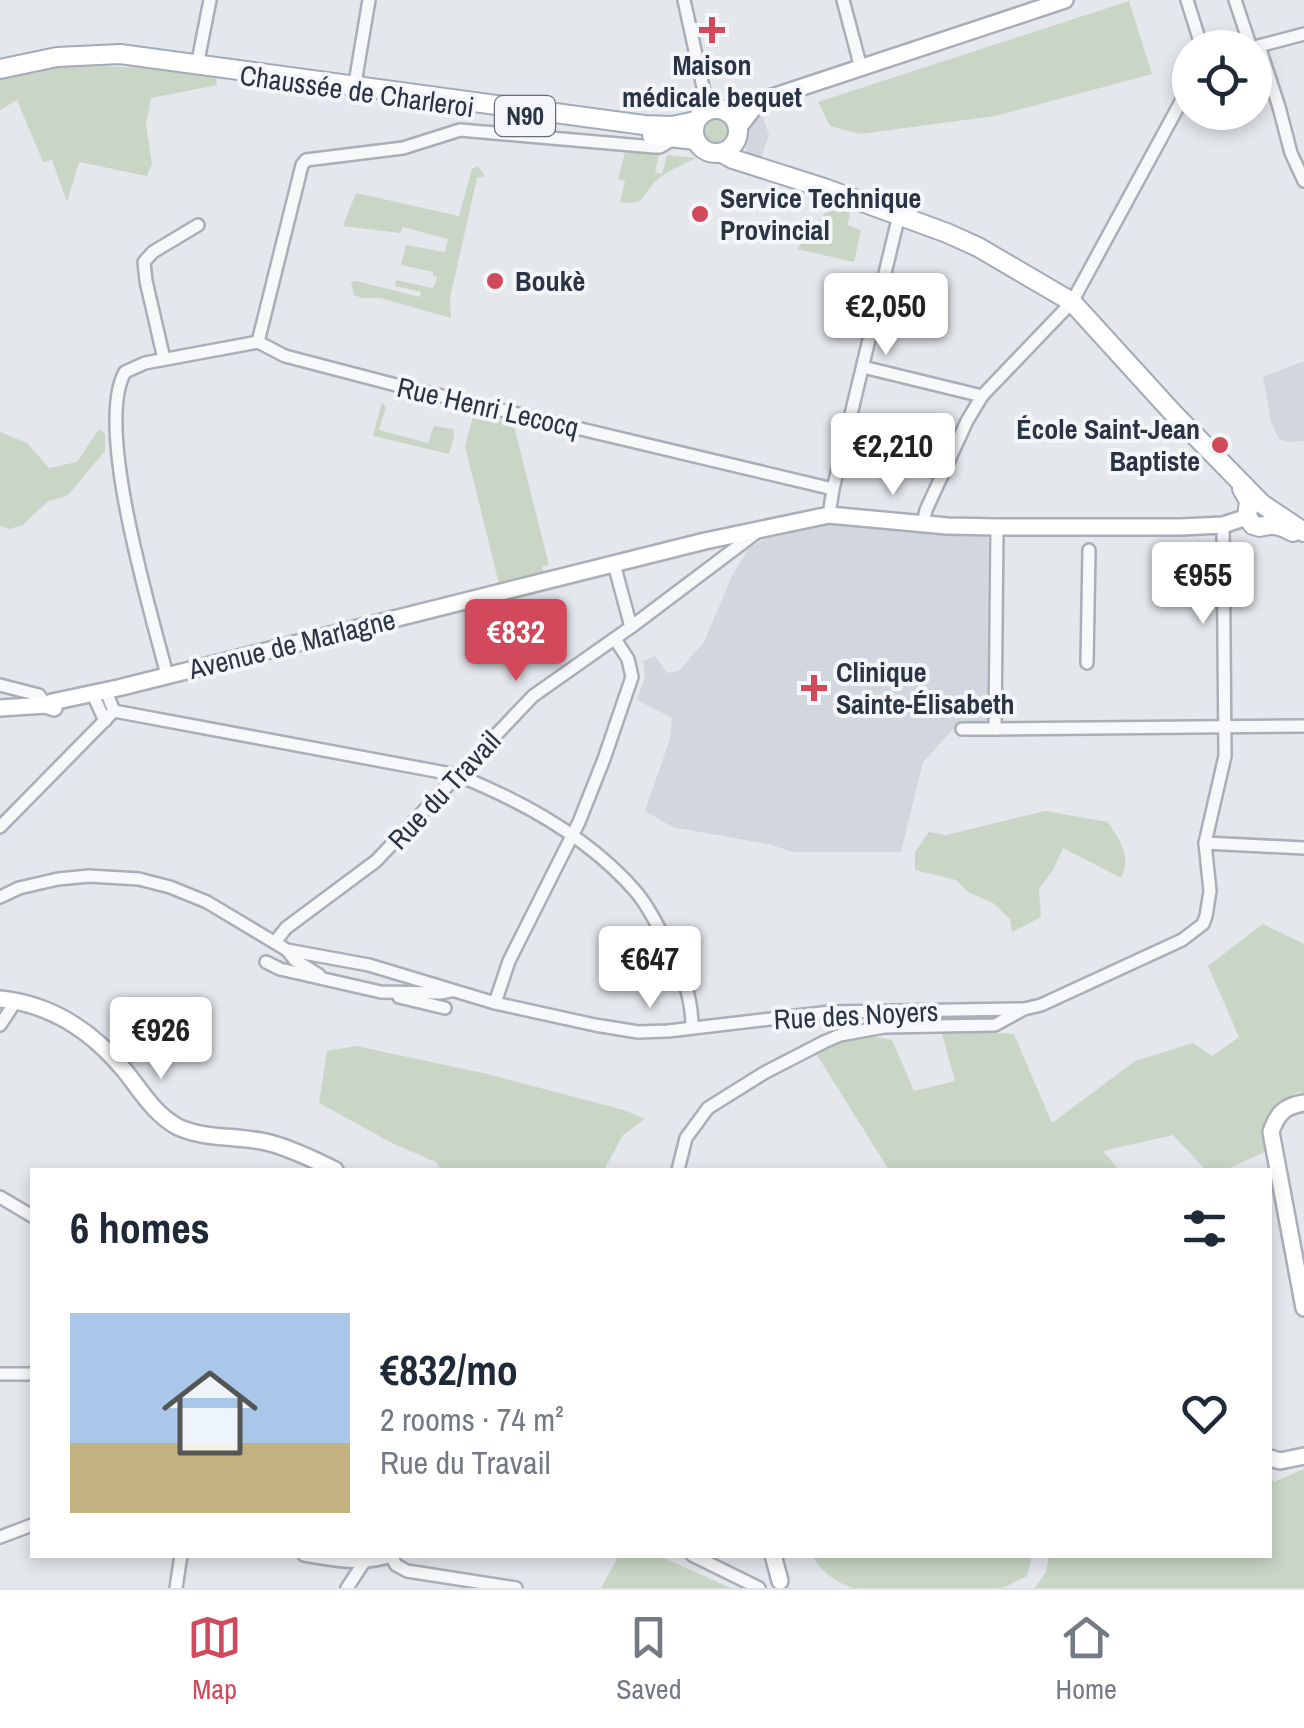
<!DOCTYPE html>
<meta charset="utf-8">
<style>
body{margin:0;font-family:"Archivo Narrow",sans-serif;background:#f6f6f7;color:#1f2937;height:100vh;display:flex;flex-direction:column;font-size:38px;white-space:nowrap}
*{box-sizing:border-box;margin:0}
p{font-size:32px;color:#747a83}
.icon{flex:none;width:55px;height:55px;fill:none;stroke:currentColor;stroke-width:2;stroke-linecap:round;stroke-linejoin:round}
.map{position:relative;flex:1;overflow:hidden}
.details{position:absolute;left:30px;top:1168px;width:1242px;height:390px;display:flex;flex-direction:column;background:#fff;border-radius:0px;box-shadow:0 5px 15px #0003}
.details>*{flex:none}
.controls{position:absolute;left:1172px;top:30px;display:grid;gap:20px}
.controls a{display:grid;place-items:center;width:100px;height:100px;border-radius:50%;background:#fff;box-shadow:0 5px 15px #0003;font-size:50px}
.price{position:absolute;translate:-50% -85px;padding:0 22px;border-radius:10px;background:#fff;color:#222;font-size:32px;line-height:65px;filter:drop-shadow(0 2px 5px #0008)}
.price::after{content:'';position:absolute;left:50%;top:60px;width:30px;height:22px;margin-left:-15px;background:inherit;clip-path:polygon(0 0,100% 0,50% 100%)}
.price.current{background:#d1495b;color:#fff}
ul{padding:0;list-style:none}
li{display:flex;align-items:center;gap:30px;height:250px;padding:0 40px}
li span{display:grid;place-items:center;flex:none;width:280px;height:200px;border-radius:0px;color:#555}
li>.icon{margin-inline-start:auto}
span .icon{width:120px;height:120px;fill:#fffc;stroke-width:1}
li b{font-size:42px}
h2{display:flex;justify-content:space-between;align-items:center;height:120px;padding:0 40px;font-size:42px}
.dock{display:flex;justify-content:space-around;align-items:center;height:140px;border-top:2px solid #e0e1e3;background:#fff;font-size:28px;color:#747a83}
.dock a{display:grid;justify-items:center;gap:5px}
.dock .current{color:#d1495b}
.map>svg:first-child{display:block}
.built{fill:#d2d6de}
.green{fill:#c9d6c5}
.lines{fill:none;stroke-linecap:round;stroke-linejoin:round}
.street-casing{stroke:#a9aeb7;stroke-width:16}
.secondary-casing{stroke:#a9aeb7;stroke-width:20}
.primary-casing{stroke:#a3abb8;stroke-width:22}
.street{stroke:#f7f8fa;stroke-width:11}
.secondary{stroke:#fff;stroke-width:15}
.primary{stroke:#fff;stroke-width:18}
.poi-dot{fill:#d1495b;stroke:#f4f6f9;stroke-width:4}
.labels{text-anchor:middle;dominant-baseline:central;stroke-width:8;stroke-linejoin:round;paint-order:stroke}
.shield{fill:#f4f6f9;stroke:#676e7b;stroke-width:2.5}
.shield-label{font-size:25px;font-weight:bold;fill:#2b3445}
.poi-label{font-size:28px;font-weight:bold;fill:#2b3445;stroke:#f4f6f9;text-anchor:start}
.street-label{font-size:28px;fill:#2b3445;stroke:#f4f6f9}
</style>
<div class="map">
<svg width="1304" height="1588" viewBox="0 0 1304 1588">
<rect width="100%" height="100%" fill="#e4e7ec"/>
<g class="built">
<path d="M760 109 769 135 760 161 747 152 742 140V133Z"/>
<path d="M1304 361V441L1287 442 1279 439 1271 422 1263 377Z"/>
<path d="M829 523 917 528H988L987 722 959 723 923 762 901 852H793L768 844 672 827 645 811 670 739 672 718 637 700 645 677 643 661 655 656 667 673 679 671 704 642 732 576 748 549 773 534Z"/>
</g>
<g class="green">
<path d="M1129 1 1152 74 995 116 860 134 830 126 818 102Z"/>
<path d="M74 65 174 69 216 76 217 85 151 98 146 124 152 164 147 176 79 162 67 202 52 160 43 162 17 100 0 110V81L28 69Z"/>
<circle cx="715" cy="131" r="14"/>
<path d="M625 152 659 155 655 172 662 174 667 155 696 158C684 164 670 170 659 178 643 191 647 207 620 202L625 181 618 179Z"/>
<path d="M478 166 485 176 477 178 450 298 451 318 380 298H362L354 295 351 282 356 281 420 297 421 292 395 286 396 280 432 288 435 285 437 277 433 276V272L401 265 406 245 445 252 448 239 403 227 400 233 343 226 356 193 459 216 472 169Z"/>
<path d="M836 203C851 205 852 212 847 225L861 230 854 262 797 249 825 213Z"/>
<path d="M382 402 386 407 379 430 428 443 434 426 453 429 454 438 449 454 373 436Z"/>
<path d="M475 409 512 418 549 565 542 567 544 573 499 584 465 446Z"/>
<path d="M99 429 105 434V451L68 495 47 502 23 525 9 529 0 526V432L27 443 49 468 77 462Z"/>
<path d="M1045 811 1108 822C1120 841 1132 856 1121 878L1063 848 1053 870 1039 889 1041 917 1012 932 1010 919 993 903 968 892 956 880 915 870V852L929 832 946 835Z"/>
<path d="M1263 924 1304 944V1093L1298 1092C1265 1111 1262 1113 1267 1151L1225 1170H1206L1173 1135 1103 1151 1119 1170H889L817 1055 852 1032 892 1040 914 1091 955 1081 941 1030 1014 1034 1052 1123 1135 1061 1193 1043 1212 1056 1239 1037 1208 966Z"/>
<path d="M356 1046 483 1073 624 1110 645 1119 623 1135 604 1170H441L436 1162 392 1143 319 1103 327 1051Z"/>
<path d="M1304 1469V1588H1035L1046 1572 1049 1555H1270V1477L1274 1482Z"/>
<path d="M619 1555H657L731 1588H601Z"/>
<path d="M812 1555H1032L1027 1576 1003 1588H853C836 1583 821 1571 812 1555Z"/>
</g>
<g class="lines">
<defs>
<g id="street">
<path d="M684 0 708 110"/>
<path d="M843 0 861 68"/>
<path d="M1187 0 1202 48"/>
<path d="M1235 0 1251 48 1304 34"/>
<path d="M1259 46 1279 107 1291 153 1304 181"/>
<path d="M197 66 210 0"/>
<path d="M354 89 369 0"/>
<path d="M258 342 302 165 306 160 403 148 460 130 654 147H660L675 138"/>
<path d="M164 359 146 281 144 262 153 252 198 225"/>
<path d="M863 367 982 396"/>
<path d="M829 515 833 489 899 215"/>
<path d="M923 524 926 510 967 421 982 396 1072 302 1190 85"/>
<path d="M997 527 995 729 1304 726"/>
<path d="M614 564 631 627"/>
<path d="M1087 663 1089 550"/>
<path d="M167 675C151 612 94 426 125 372L145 363 258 342 285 356 396 385 833 489"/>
<path d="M0 685 39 695 46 705"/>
<path d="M114 711 457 775C522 801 591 839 637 893 650 909 659 928 668 946 682 972 692 997 692 1027"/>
<path d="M105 721 94 697 105 689 114 711"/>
<path d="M962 729H995"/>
<path d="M0 827 114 711"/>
<path d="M1205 843 1304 848"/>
<path d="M0 897 19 888 58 879 89 876 139 879 170 887 207 902 287 950 369 965 495 1003 595 1025 638 1032 668 1031 830 1012 1024 1009 1041 1005 1182 940 1203 924 1206 916 1210 891 1205 843 1225 756 1223 525"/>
<path d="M275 942 286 928 376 861 533 696 631 627 757 532"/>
<path d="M287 950 295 960 319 975"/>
<path d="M266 962 280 969 381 992 440 993 451 991"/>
<path d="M399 997 445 1008"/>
<path d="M495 1003 509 961 579 822 604 759 632 677 628 659 615 639"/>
<path d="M0 1025 16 1001"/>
<path d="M678 1170 686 1138 708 1108 764 1073 824 1042 840 1035 884 1027 995 1025 1024 1009"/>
<path d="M0 1197 32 1216"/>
<path d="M0 1374H32"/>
<path d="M0 1537 32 1525"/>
<path d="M304 1555C334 1560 363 1567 393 1555"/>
<path d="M692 1555 759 1588"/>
<path d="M391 1556 396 1565 407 1571 516 1588"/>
<path d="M176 1588 181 1555"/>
<path d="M347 1588 364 1562"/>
</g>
<g id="secondary">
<path d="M727 112 1065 0"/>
<path d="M738 128 757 104"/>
<path d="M46 705 52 702 118 688 705 541 829 515 947 526 997 527H1181L1223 525 1247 517"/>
<path d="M0 708 46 705 54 708"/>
<path d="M0 999C51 1004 93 1032 125 1071 141 1091 154 1114 178 1127 206 1140 240 1135 270 1143 292 1149 315 1160 335 1170"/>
<path d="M1304 1103C1284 1106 1277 1114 1271 1132L1304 1308"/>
<path d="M1270 1458 1280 1461 1304 1456"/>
<path d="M773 1555 780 1581"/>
</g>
<g id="primary">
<path d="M0 69 57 57 120 54 644 125 672 126 696 121"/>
<circle cx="716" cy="131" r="22"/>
<path d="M652 135 695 140"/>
<path d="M722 153 733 159 824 188 947 233 978 247 1072 302 1173 413 1262 504 1304 532"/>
<path d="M1242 489 1249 501 1247 517 1253 525 1260 527C1273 523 1280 525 1293 532"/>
</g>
</defs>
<use href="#street" class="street-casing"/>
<use href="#secondary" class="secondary-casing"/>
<use href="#primary" class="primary-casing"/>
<use href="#street" class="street"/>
<use href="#secondary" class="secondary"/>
<use href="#primary" class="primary"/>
</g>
<g class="poi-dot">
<path d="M707 15h10v10h10v10h-10v10h-10v-10h-10v-10h10z"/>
<circle cx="700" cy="214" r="10"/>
<circle cx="495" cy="281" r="10"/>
<circle cx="1220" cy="445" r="10"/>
<path d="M809 673h10v10h10v10h-10v10h-10v-10h-10v-10h10z"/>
</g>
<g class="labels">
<rect class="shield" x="495" y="96" width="60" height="40" rx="8"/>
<g class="shield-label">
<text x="525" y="116">N90</text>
</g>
<g class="poi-label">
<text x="712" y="65" text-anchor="middle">Maison<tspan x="712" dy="32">médicale bequet</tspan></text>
<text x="720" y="198">Service Technique<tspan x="720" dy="32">Provincial</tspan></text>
<text x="515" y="281">Boukè</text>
<text x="1200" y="429" text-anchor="end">École Saint-Jean<tspan x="1200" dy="32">Baptiste</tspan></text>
<text x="836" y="672">Clinique<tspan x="836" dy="32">Sainte-Élisabeth</tspan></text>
</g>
<g class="street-label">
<text transform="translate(357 91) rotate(8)">Chaussée de Charleroi</text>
<text transform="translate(488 407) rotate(13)">Rue Henri Lecocq</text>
<text transform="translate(292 644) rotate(-14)">Avenue de Marlagne</text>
<text transform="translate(444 790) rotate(-47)">Rue du Travail</text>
<text transform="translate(856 1015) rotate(-3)">Rue des Noyers</text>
</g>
</g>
</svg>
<div class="controls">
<a><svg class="icon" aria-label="locate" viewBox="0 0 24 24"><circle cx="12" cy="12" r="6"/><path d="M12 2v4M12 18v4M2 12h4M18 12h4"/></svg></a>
</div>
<b class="price" style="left:886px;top:358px">€2,050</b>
<b class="price" style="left:893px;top:498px">€2,210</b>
<b class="price" style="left:1203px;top:627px">€955</b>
<b class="price current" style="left:516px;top:684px">€832</b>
<b class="price" style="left:650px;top:1011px">€647</b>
<b class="price" style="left:161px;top:1082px">€926</b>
<section class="details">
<h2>6 homes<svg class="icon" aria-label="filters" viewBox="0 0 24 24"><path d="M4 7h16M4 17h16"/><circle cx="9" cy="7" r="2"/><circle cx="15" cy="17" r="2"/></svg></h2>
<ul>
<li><span style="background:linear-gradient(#a9c7e8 65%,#c2b280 0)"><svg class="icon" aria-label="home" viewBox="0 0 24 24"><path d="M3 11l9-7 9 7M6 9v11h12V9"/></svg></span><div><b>€832/mo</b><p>2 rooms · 74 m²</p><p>Rue du Travail</p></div><svg class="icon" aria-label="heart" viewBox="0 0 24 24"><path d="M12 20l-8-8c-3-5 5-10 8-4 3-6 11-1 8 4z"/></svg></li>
</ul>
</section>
</div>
<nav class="dock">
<a class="current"><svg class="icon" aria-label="map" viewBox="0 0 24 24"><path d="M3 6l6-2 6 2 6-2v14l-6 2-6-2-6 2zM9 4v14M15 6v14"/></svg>Map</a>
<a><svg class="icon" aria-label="saved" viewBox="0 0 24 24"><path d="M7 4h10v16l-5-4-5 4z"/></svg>Saved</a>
<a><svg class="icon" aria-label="home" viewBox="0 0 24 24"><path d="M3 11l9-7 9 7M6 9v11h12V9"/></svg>Home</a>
</nav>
